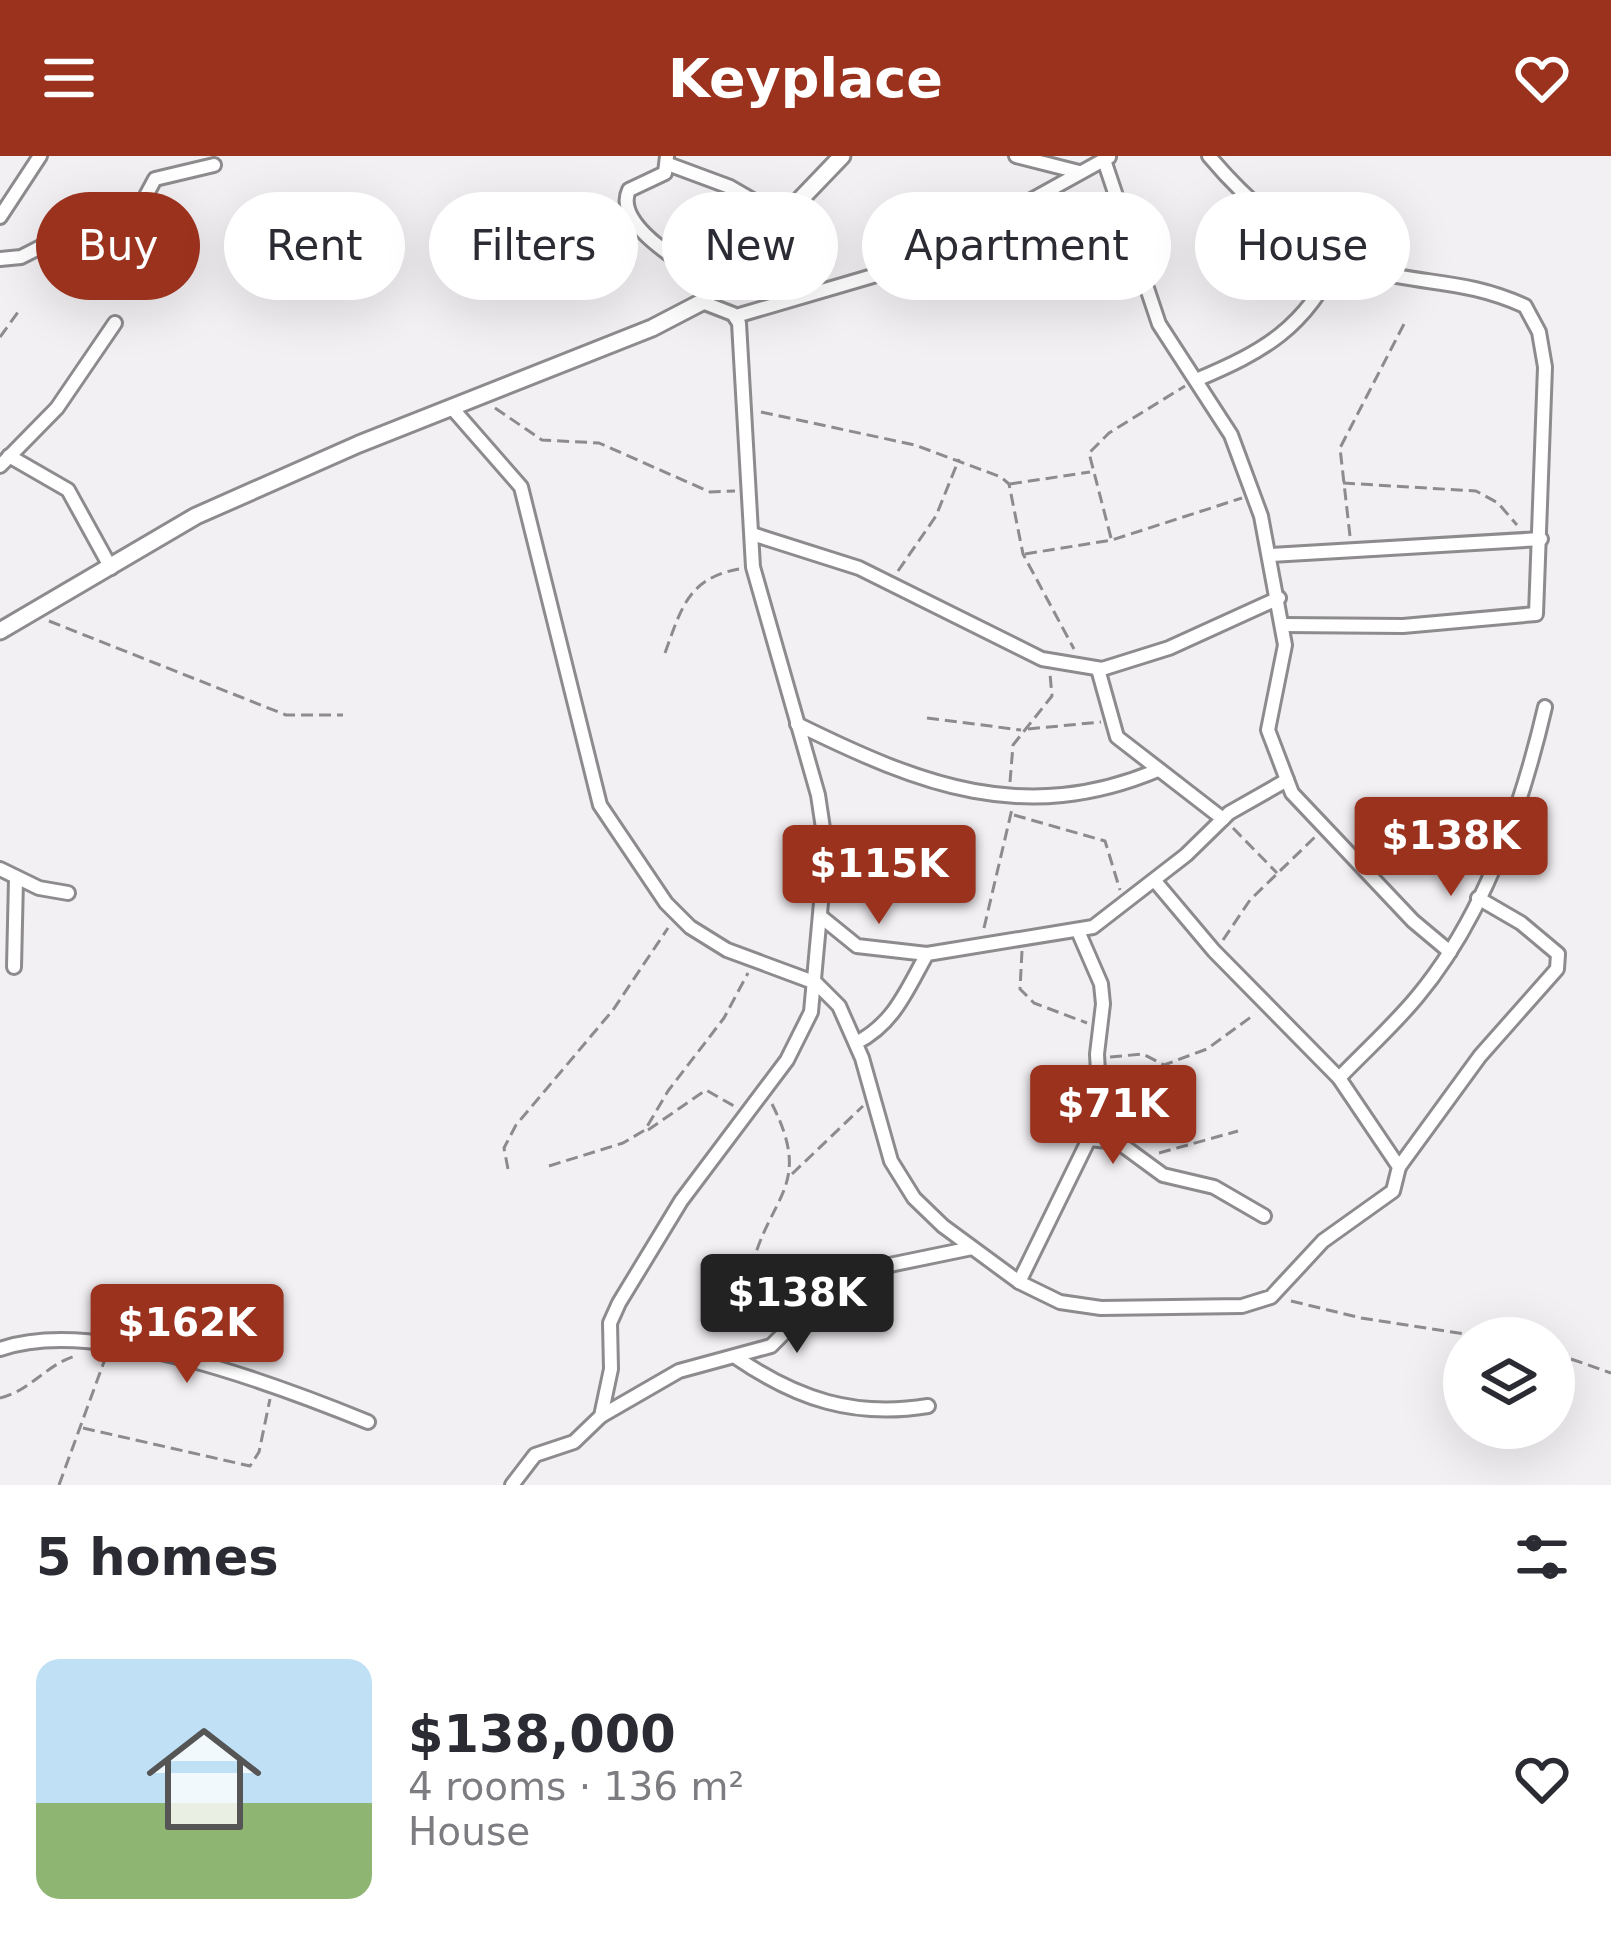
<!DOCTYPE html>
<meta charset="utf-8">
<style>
body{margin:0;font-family:"DejaVu Sans",sans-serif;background:#f2f2f3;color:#2b2b33;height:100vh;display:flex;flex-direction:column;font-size:45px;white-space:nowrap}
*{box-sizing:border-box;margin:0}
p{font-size:39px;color:#7c7c81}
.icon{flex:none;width:66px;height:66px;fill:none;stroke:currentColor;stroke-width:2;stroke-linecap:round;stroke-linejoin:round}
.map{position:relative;height:1329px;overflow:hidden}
.panel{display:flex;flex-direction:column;background:#fff;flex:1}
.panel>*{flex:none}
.hud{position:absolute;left:36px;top:36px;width:1539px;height:108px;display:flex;gap:24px}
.fabs{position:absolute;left:1443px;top:1161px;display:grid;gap:24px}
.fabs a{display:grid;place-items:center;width:132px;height:132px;border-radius:50%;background:#fff;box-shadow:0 12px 48px #0002;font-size:60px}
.price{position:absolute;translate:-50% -102px;padding:0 27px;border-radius:12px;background:#9b321e;color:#fff;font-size:39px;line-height:78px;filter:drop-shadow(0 3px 6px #0008)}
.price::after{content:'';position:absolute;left:50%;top:72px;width:36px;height:27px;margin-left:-18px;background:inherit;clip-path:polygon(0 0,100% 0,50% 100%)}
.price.active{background:#222;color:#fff}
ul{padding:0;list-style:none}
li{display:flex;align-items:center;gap:36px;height:300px;padding:0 36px}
li span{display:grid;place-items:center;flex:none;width:336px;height:240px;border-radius:24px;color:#555}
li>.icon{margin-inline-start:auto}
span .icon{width:144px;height:144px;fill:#fffc;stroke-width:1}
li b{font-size:51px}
h2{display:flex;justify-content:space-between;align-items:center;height:144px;padding:0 36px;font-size:51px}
.pill{padding:0 42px;border-radius:54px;background:#fff;box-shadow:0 12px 48px #0002;font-size:42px;line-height:108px}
.pill.active{background:#9b321e;color:#fff}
header{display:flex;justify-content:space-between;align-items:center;height:156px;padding:0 36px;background:#9b321e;color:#fff;font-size:54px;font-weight:700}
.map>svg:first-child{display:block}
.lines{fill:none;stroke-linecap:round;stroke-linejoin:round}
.minor-casing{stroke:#8e8b8e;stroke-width:18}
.tertiary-casing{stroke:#8e8b8e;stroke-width:21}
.path{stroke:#8d8b8d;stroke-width:3;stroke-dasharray:12 6;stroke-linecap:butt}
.minor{stroke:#fff;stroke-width:12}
.tertiary{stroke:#fff;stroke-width:15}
</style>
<header><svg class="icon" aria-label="menu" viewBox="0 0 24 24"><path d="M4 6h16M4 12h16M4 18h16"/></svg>Keyplace<svg class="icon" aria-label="heart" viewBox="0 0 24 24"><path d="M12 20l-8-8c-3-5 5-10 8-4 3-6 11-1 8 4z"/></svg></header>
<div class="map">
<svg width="1611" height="1329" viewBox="0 0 1611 1329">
<rect width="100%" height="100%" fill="#f3f0f3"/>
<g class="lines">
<defs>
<g id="minor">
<path d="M667 0 665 17 629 34C612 70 690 111 716 131"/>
<path d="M1016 0 1079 16"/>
<path d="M1209 0C1251 50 1308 99 1373 115 1428 129 1468 124 1525 150L1539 176 1545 211 1536 458 1403 470 1283 469"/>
<path d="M1104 4 1159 168 1231 279 1261 360 1285 489 1268 574 1292 637 1413 765 1450 796"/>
<path d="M668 8 730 31 785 63"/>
<path d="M0 61 40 0"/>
<path d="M0 103 21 101 72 75 134 62 155 23 214 9"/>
<path d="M736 160 883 117 988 68 1109 1"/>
<path d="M1196 224C1263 196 1306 172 1338 102"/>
<path d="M452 252 521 331 600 649 666 747 690 771 727 794 816 827 839 850 862 902 891 1005 914 1042 943 1070 1019 1126 1060 1146 1101 1152 1242 1150 1271 1141 1323 1085 1393 1035 1399 1011 1339 922 1214 795 1155 725"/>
<path d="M9 300 68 334 111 412"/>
<path d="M0 310 57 252 115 167"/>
<path d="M752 378 859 412 1042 503 1102 513 1169 492 1279 442"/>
<path d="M1271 399 1541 383"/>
<path d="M1098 513 1117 581 1223 663"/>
<path d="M797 568C921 629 1024 670 1158 614"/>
<path d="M0 713 39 732 68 737"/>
<path d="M820 760 857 790 927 798"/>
<path d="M1078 775 1101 828 1103 848 1097 898 1100 953 1089 983"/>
<path d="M14 811 16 723"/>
<path d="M856 887C895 867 907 833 927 798L1093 771 1186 699 1229 657 1287 624"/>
<path d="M1339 922C1365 895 1393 870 1417 841 1483 762 1522 650 1545 551"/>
<path d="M1399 1011 1480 900 1557 813 1558 798 1521 767 1478 742"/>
<path d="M1019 1126 1089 983 1118 986 1163 1019 1214 1031 1264 1060"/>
<path d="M0 1193C95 1159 277 1229 368 1266"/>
<path d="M737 1202C797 1243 854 1262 928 1250"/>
<path d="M601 1260 679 1215 771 1190 814 1147 875 1112 972 1092"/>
<path d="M512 1329 535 1299 574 1286 601 1260 611 1213 610 1167 619 1147 681 1045 787 904 811 856 826 692 818 639 753 411 739 167 733 158 702 146"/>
</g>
<path id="tertiary" d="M0 475 196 360 359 288 652 172 702 146 842 0"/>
</defs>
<use href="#minor" class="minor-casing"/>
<use href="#tertiary" class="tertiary-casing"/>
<g class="path">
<path d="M0 181 21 152"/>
<path d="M495 252 542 284 599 287 710 336 735 335"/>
<path d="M761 256 915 289 1001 321 1009 328 1023 398 1074 493"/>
<path d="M1343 327 1476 335 1498 347 1517 369"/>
<path d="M1010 328 1090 316"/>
<path d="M1350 380 1340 292 1404 168"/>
<path d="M1111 382 1089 297 1109 277 1185 230"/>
<path d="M1025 398 1112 384 1242 342"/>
<path d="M898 415 936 360 959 303"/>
<path d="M49 465 286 559H343"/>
<path d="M665 497C681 453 688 422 739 413"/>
<path d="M927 562 1021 574"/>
<path d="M1028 573 1101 566"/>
<path d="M1010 626 1013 589 1052 540 1050 518"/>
<path d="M1014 659 1105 685 1120 734"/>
<path d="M1233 672 1277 717"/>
<path d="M984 772 1012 653"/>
<path d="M1223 784 1250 744 1316 680"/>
<path d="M1022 795 1020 833 1034 847 1087 867"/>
<path d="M1110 901 1143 898 1164 909 1207 893 1255 858"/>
<path d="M772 948C814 1031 769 1039 751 1114L802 1142"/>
<path d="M648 974 706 934 734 950"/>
<path d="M1159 997 1238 975"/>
<path d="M549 1010 623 987 645 974 668 935 724 862 748 817"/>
<path d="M508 1013 504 992 516 969 613 854 668 772"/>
<path d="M792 1018 863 950"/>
<path d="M1291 1145 1361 1162 1491 1182"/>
<path d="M1554 1197 1611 1217"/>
<path d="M0 1242C30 1235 46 1209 75 1200"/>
<path d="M83 1272 250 1310 259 1296 270 1243"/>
<path d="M59 1329 105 1203"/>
</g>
<use href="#minor" class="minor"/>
<use href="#tertiary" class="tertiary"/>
</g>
</svg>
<div class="fabs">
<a><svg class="icon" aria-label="layers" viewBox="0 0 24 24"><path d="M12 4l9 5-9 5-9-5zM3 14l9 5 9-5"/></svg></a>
</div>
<b class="price" style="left:1451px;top:743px">$138K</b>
<b class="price" style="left:879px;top:771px">$115K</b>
<b class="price" style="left:1113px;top:1011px">$71K</b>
<b class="price active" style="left:797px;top:1200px">$138K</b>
<b class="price" style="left:187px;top:1230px">$162K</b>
<div class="hud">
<a class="pill active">Buy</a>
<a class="pill">Rent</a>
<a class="pill">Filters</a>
<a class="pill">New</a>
<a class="pill">Apartment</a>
<a class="pill">House</a>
</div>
</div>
<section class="panel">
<h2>5 homes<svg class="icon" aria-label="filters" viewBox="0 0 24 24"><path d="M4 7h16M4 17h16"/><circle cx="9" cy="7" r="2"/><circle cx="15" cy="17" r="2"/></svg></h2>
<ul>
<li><span style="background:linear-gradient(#bfe0f5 60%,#8fb573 0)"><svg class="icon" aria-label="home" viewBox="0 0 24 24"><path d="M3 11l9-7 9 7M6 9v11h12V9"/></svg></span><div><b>$138,000</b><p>4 rooms · 136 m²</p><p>House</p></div><svg class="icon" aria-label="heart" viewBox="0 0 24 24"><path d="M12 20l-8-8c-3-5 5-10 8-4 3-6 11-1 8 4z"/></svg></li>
</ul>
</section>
